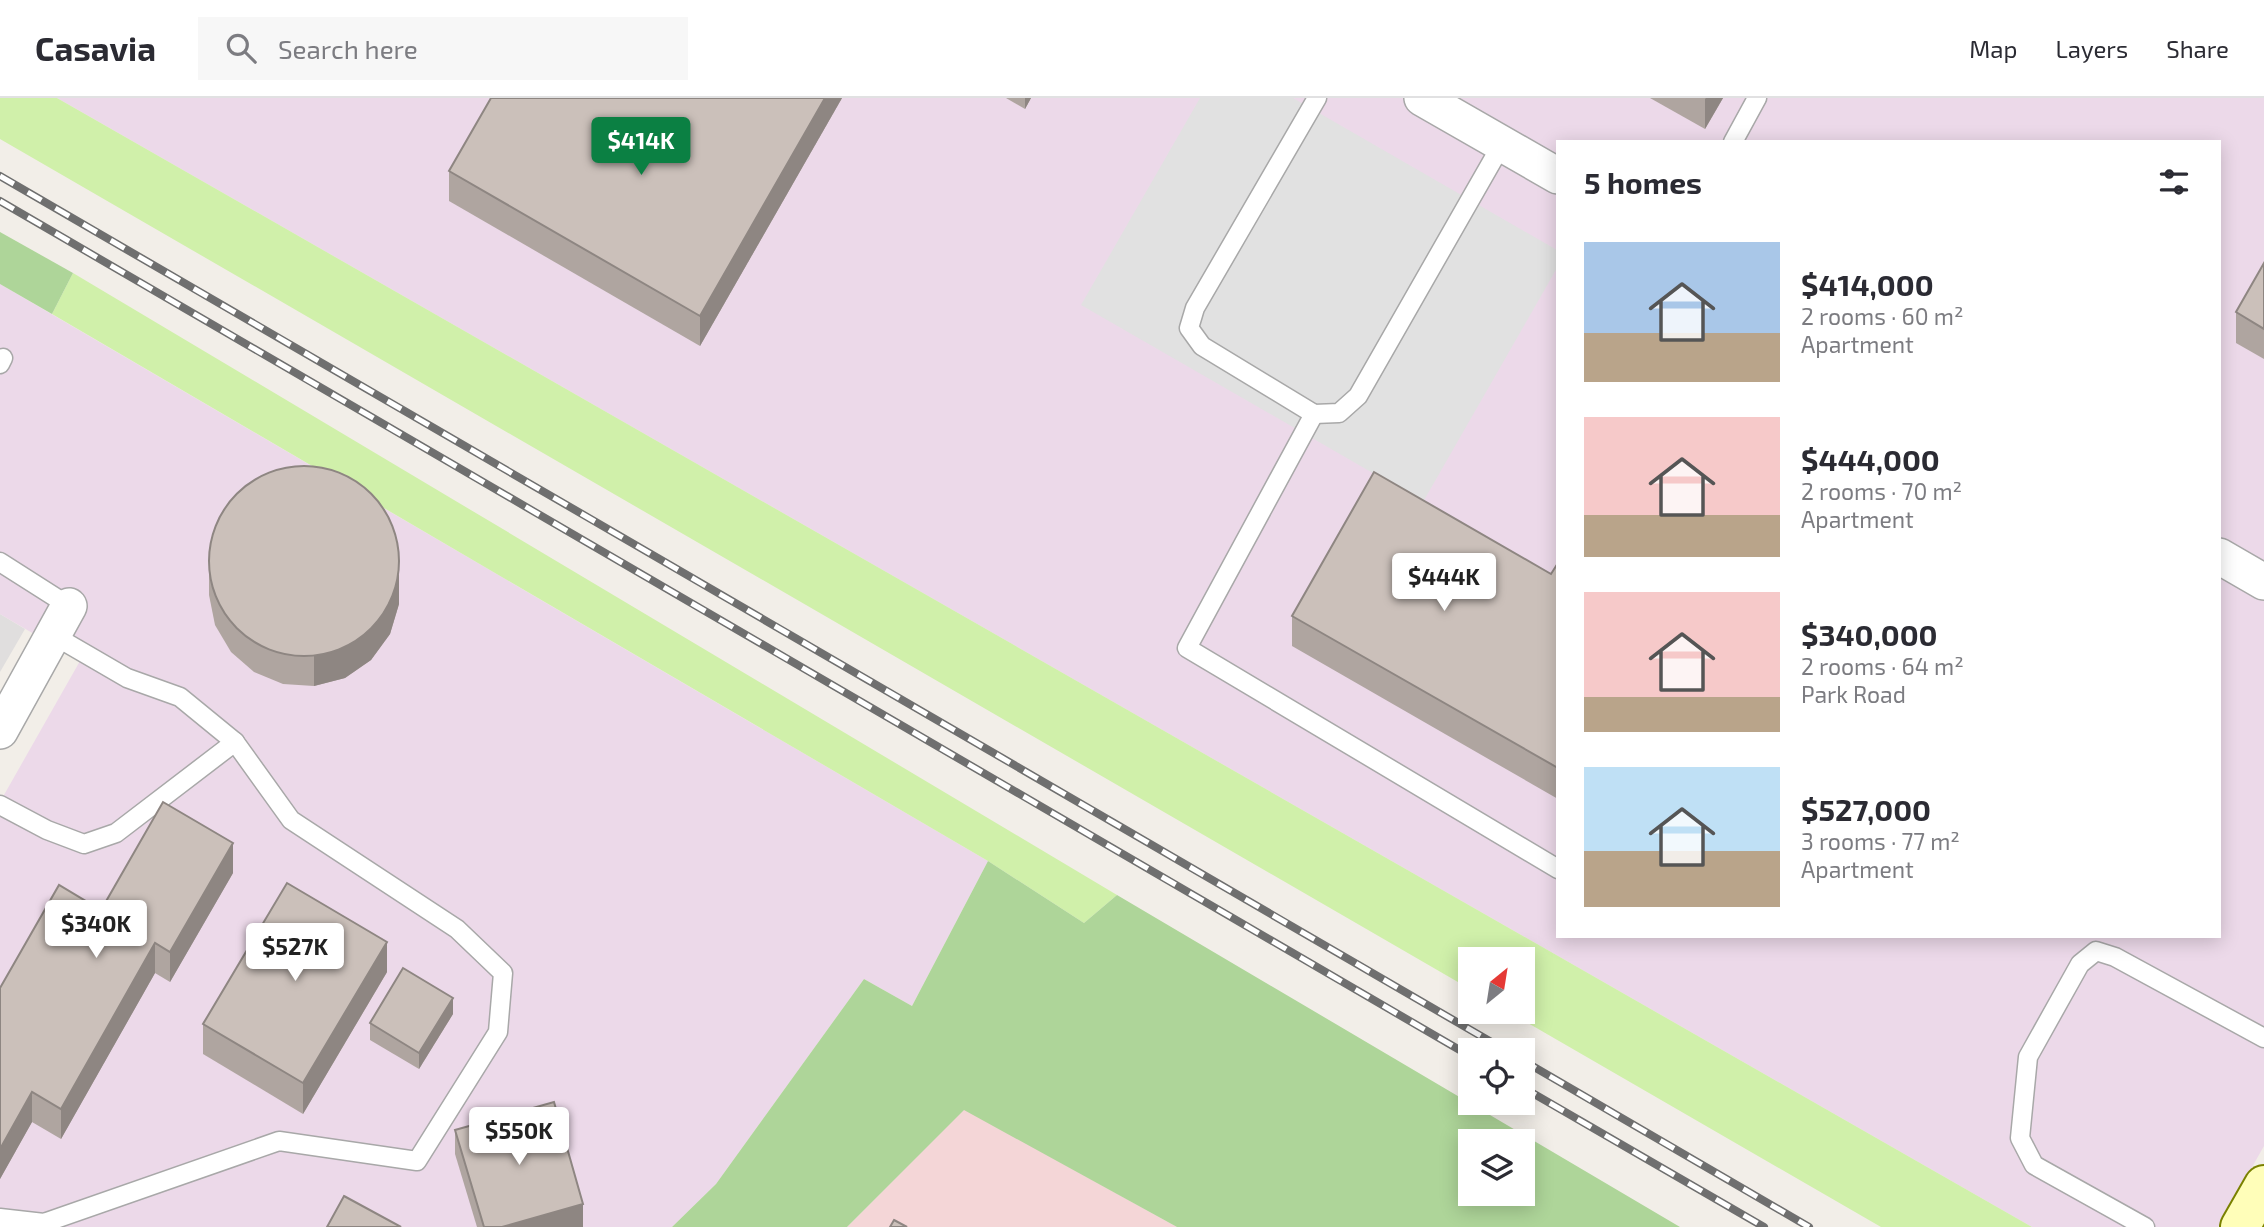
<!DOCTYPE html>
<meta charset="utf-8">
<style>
body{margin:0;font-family:"Exo 2",sans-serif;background:#f7f7f7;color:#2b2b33;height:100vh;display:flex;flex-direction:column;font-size:26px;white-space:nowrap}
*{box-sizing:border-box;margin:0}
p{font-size:23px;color:#7c7c81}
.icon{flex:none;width:38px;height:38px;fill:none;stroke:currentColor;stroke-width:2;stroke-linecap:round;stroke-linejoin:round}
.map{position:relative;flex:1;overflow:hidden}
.panel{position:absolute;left:1556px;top:42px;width:665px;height:798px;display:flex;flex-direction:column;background:#fff;border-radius:0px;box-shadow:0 4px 18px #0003}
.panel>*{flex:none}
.needle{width:46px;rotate:30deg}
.controls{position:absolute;left:1458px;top:849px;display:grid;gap:14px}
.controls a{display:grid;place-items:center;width:77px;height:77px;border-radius:0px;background:#fff;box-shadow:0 4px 18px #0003;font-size:35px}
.price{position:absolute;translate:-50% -60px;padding:0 16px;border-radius:7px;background:#fff;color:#222;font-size:23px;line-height:46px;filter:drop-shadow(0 2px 4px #0008)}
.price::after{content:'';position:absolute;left:50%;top:42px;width:21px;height:16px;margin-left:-10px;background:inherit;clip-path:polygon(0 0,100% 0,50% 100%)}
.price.selected{background:#0b8043;color:#fff}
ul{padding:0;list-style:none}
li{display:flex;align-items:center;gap:21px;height:175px;padding:0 28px}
li span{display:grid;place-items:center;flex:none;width:196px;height:140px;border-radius:0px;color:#555}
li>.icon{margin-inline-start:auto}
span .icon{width:84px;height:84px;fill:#fffc;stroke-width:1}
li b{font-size:30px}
h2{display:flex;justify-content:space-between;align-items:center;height:84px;padding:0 28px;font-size:30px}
header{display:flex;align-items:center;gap:42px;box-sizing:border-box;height:98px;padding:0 35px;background:#fff;border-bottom:2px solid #e1e1e2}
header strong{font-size:33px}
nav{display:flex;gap:38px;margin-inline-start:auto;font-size:24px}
.search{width:490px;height:63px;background:#f7f7f7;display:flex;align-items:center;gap:18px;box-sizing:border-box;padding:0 24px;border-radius:0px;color:#7c7c81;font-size:26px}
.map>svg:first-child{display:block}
.residential{fill:#e0dede}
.commercial{fill:#f4d6d7}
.industrial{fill:#ecd9e9;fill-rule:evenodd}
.grass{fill:#d0f0aa}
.forest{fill:#aed599;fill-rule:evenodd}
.parking{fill:#e1e1e1}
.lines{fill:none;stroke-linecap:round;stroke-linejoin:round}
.service-casing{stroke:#a8a8a8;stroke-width:21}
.minor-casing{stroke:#a8a8a8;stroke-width:38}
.secondary-casing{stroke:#7a8100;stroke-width:42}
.service{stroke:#fff;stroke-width:18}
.minor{stroke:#fff;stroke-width:35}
.secondary{stroke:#fffeb9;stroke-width:38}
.rail-casing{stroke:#6f6f6f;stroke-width:8}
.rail{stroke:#fff;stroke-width:5;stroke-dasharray:16;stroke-linecap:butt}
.wall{fill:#afa5a0}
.shaded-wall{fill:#8e8682}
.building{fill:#cbc0ba;stroke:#8e8682;stroke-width:2}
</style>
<header>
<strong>Casavia</strong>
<div class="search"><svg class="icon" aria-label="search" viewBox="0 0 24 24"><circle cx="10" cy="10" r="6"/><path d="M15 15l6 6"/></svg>Search here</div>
<nav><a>Map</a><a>Layers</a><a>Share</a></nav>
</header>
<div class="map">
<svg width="2264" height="1129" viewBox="0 0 2264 1129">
<rect width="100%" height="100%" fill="#f2eee8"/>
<path class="residential" d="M0 516 25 531 0 574Z"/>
<path class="commercial" d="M964 1011 1177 1129H847Z"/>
<g class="industrial">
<path d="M57 0H2264V1048L2218 1129H2032ZM1558 44H2219V838H1558Z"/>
<path d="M0 186 988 763 912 908 864 881 716 1086 672 1129H0V704L80 563 0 516Z"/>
</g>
<g class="grass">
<path d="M0 0H57L2032 1129H1881L1509 914H1522V861H1470V891L0 41Z"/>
<path d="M73 175 1117 797 1084 825 988 763 52 216Z"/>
</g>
<g class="forest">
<path d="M0 134 73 175 52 216 0 186Z"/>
<path d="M988 763 1084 825 1117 797 1680 1129H1177L964 1012 847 1129H672L716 1086 864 881 912 908ZM1470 1043H1522V1096H1470Z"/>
</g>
<path class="parking" d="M1200 0H1293L1557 152V170L1423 404 1081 207Z"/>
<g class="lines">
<defs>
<g id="service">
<path d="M1317 0 1195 210 1189 230 1202 248 1314 316 1339 315 1358 298 1502 46"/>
<path d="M1733 44 1757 0"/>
<path d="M0 266 3 260"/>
<path d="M1314 316 1187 550 1558 771"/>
<path d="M0 464 69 508"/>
<path d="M0 707 47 732 84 746 116 735 235 644"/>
<path d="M0 1120 44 1125 279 1043 417 1063 498 934 503 875 457 831 291 722 235 644 180 599 127 580 53 537"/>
<path d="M2145 1129 2034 1067 2020 1040 2028 959 2080 866 2096 853 2115 859 2264 940"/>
</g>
<g id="minor">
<path d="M1422 0 1558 78"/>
<path d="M2219 458 2264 484"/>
<path d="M0 633 69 508"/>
</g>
<path id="secondary" d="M2240 1129 2264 1087"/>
</defs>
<use href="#service" class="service-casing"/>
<use href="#minor" class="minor-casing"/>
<use href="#secondary" class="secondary-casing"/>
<use href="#service" class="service"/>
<use href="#minor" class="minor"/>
<use href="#secondary" class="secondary"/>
<defs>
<g id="rail">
<path d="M0 78 1505 952"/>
<path d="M0 103 1470 958"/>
<path d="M1522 962 1809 1129"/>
<path d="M1522 989 1764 1129"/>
</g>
</defs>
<use href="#rail" class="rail-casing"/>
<use href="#rail" class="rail"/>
</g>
<g class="wall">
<path d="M842 0 700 248 449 103V73Z"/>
<path d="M1006 0H1031L1025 11Z"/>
<path d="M1650 0H1723L1705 31Z"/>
<path d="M2264 165V261L2236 245V214Z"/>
<path d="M1558 465V701L1292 548V518L1551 476Z"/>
<path d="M209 467 399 506 390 536 371 562 345 580 314 588 283 586 254 574 231 554 215 527 209 497Z"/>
<path d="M233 775 170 884 155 875 61 1041 32 1024 0 1081V890L101 812Z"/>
<path d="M387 874 303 1016 203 956V926Z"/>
<path d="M453 916 419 971 370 942V925Z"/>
<path d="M455 1032 583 1129H477L455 1056Z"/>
</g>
<g class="shaded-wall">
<path d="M825 0H842L700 248V218Z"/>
<path d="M1025 0H1031L1025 11Z"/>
<path d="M1706 0H1723L1705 31V1Z"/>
<path d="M399 476V506L390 536 371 562 345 580 314 588V558Z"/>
<path d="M233 745V775L170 884V854Z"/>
<path d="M387 844V874L303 1016V985Z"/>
<path d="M155 845V875L61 1041V1011Z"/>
<path d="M453 900V916L419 971V955Z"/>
<path d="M32 994V1024L0 1081V1051Z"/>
<path d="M583 1106V1129H502Z"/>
</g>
<g class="building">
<path d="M491 0H825L700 218 449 73Z"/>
<path d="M2264 165V231L2236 214Z"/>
<circle cx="304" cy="463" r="95"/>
<path d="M1374 374 1551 476 1558 465V670L1292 518Z"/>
<path d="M163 704 233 745 170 854 155 845 61 1011 32 994 0 1051V890L59 787 101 812Z"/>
<path d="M287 785 387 844 303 985 203 926Z"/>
<path d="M403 870 453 900 419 955 370 925Z"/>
<path d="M554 1004 583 1106 502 1129H484L455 1032Z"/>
<path d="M344 1098 401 1129H327Z"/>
<path d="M894 1122 907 1129H890Z"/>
</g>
</svg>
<div class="controls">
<a><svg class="needle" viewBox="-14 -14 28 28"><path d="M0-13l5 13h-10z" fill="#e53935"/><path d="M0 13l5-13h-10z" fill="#7c7c81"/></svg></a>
<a><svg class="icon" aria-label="locate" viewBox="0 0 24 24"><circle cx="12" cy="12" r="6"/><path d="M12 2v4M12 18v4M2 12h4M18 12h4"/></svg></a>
<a><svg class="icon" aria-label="layers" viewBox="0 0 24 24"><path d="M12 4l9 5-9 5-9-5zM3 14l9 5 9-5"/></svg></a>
</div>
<b class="price selected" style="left:641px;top:79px">$414K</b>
<b class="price" style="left:1444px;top:515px">$444K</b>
<b class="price" style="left:96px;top:862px">$340K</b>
<b class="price" style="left:295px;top:885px">$527K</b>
<b class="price" style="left:519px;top:1069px">$550K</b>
<section class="panel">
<h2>5 homes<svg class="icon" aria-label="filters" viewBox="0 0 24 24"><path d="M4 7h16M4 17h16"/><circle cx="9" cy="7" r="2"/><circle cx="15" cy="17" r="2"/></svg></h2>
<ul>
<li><span style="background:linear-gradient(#a9c7e8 65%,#b9a48a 0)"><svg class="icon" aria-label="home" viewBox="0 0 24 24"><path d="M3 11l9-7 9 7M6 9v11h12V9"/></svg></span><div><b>$414,000</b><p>2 rooms · 60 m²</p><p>Apartment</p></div></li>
<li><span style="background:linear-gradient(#f6c9c9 70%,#b9a48a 0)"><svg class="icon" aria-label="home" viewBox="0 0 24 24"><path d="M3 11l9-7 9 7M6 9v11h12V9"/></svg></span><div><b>$444,000</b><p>2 rooms · 70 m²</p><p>Apartment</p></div></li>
<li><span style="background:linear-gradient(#f6c9c9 75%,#b9a48a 0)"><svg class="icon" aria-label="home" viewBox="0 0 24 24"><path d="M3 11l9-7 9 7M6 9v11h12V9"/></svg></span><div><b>$340,000</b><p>2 rooms · 64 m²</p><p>Park Road</p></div></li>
<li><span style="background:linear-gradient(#bfe0f5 60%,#b9a48a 0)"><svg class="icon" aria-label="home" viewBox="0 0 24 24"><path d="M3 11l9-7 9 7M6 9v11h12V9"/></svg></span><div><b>$527,000</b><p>3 rooms · 77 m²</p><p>Apartment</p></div></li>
</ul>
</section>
</div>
